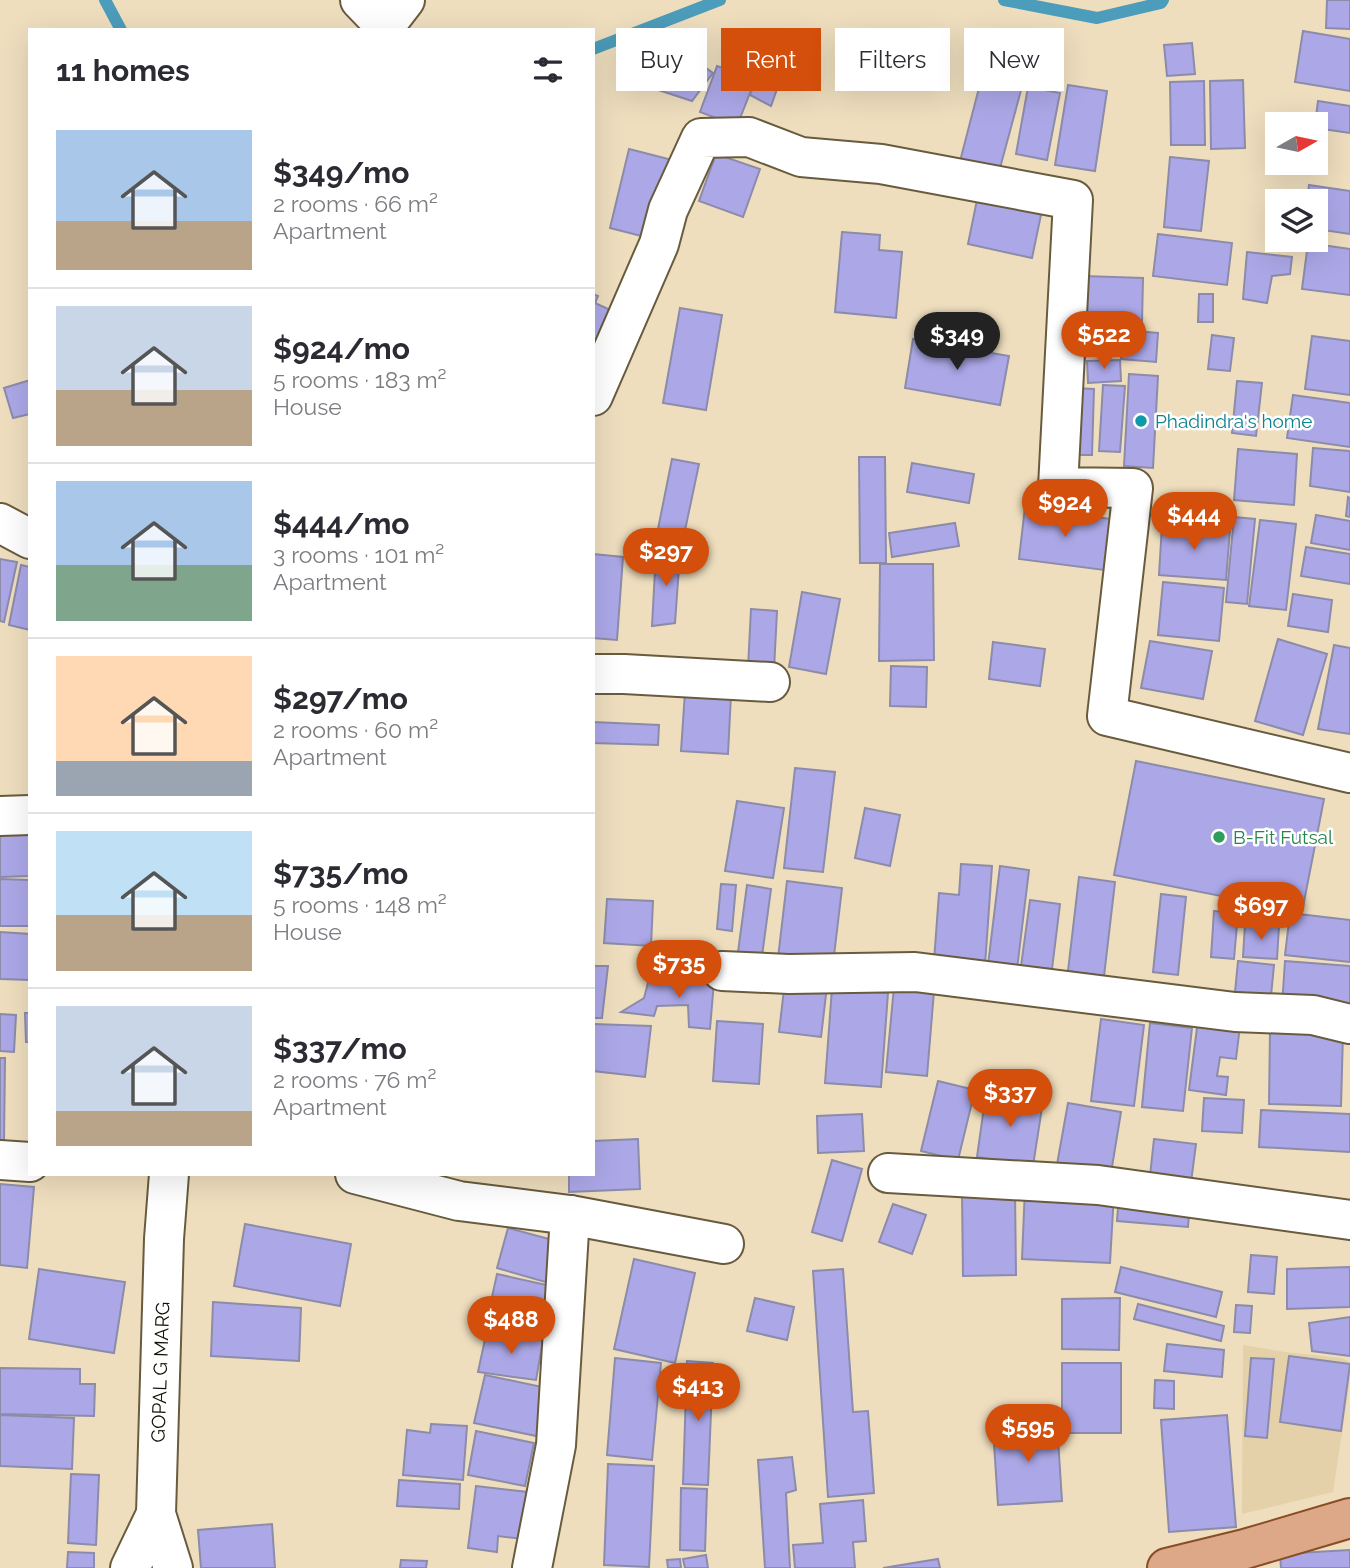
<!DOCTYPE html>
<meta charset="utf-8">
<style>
body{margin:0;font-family:Raleway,sans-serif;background:#f2f2f3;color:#2b2b33;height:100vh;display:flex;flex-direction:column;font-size:26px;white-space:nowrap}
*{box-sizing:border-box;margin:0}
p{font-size:23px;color:#7c7c81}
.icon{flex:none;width:38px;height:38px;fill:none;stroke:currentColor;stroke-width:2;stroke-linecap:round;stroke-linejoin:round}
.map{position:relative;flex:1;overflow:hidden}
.side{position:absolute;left:28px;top:28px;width:567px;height:1148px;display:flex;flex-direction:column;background:#fff;border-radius:0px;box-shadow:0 7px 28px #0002}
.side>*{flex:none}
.top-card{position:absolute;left:616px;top:28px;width:628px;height:63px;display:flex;gap:14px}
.needle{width:46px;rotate:81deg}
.controls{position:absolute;left:1265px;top:112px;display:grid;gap:14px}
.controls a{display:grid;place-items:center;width:63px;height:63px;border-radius:0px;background:#fff;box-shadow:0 7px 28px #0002;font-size:35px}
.price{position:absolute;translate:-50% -60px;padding:0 16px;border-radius:24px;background:#d34f0b;color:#fff;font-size:23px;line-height:46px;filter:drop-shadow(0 2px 4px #0008)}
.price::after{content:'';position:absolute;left:50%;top:42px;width:21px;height:16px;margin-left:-10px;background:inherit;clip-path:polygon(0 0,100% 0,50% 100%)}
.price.on{background:#222;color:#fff}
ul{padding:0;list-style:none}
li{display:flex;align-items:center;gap:21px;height:175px;padding:0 28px}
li+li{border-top:2px solid #e1e1e2}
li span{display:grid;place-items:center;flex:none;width:196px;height:140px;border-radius:0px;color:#555}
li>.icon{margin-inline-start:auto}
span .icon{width:84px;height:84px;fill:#fffc;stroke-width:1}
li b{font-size:30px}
h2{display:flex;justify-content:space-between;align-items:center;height:84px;padding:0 28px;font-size:30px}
.tag{padding:0 24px;border-radius:0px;background:#fff;box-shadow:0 7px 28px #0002;font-size:24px;line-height:63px}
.tag.on{background:#d34f0b;color:#fff}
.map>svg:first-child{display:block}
.built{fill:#e4d1aa}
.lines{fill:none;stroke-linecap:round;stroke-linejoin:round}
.stream{stroke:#4c9cbb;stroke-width:12}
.building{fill:#aca8e8;stroke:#8c8baa;stroke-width:2}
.minor-casing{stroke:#685b3e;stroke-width:42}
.major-casing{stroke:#894d26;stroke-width:42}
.minor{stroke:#fff;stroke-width:38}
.major{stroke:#dda888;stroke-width:38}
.culture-dot{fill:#0f9aa8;stroke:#fff;stroke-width:2.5}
.leisure-dot{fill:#2e9e5b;stroke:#fff;stroke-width:2.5}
.labels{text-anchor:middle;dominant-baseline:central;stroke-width:5;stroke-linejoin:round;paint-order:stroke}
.culture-label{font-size:19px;fill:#0d838f;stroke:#fff;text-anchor:start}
.leisure-label{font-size:19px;fill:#27864d;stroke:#fff;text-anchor:start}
.street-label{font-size:19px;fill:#151005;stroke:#fff}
</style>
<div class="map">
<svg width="1350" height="1568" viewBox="0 0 1350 1568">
<rect width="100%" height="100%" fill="#eedebe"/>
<path class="built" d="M1243 1345 1285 1352 1342 1358 1350 1362V1380L1333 1492 1242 1514Z"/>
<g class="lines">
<g class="stream">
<path d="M105 0 121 30"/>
<path d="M1004 0 1097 18 1161 3 1163 0"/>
<path d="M593 49 720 0"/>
</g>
</g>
<g class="building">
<path d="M1327 0H1350V29L1326 28Z"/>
<path d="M1303 31 1350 39V91L1295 82Z"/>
<path d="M784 32 795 38 771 106 750 95 755 80Z"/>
<path d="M1192 43 1195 74 1167 76 1164 45Z"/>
<path d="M677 47 713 73 692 101 649 87Z"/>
<path d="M987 57 1027 68 997 179 958 169Z"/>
<path d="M717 66 755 80 737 126 700 112Z"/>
<path d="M1243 80 1245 148 1211 149 1210 81Z"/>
<path d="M1204 81 1205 145H1171L1170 82Z"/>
<path d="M1068 85 1107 91 1095 171 1055 165Z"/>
<path d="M1028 87 1060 93 1047 160 1016 154Z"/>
<path d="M1318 101 1350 106V133L1316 128 1315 124Z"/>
<path d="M629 149 676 161 657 240 610 228Z"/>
<path d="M716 154 760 169 743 217 699 201Z"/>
<path d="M1170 157 1209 161 1201 231 1164 227Z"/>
<path d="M1309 185 1350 191V234L1316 229V201H1307Z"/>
<path d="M978 195 1042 210 1032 258 968 244Z"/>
<path d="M842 232 880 235 879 250 902 252 896 318 835 312Z"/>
<path d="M1158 234 1232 243 1227 285 1153 276Z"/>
<path d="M1308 243 1350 249V295L1302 289Z"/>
<path d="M1247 252 1292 257 1290 274 1272 276 1267 303 1243 299Z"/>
<path d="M1084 276 1143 278 1142 323 1083 326Z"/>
<path d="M593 294 598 296 595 303 619 314 593 373Z"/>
<path d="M1199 294H1213V322H1198Z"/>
<path d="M680 308 722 315 706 410 663 403Z"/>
<path d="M1123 330 1158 333 1156 362 1121 359Z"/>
<path d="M1212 335 1234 338 1230 371 1208 369Z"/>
<path d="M1312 336 1350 341V395L1305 389Z"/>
<path d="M913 339 1009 356 1000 405 905 388Z"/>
<path d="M1120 360 1121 381 1088 383 1087 361Z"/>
<path d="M1129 374 1158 376 1153 468 1124 466Z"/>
<path d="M30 380V414L13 418 4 388Z"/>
<path d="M1237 381 1262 383 1256 436 1232 433Z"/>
<path d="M1103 385 1125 386 1120 452 1099 451Z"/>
<path d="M1075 388 1094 389 1092 455H1073Z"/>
<path d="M1293 395 1350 403V447L1287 438Z"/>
<path d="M1313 448 1350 451V492L1310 486Z"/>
<path d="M1238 449 1297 454 1294 505 1234 500Z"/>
<path d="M859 457H885L886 563H860Z"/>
<path d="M672 459 699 464 684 535 658 529Z"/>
<path d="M912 463 974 474 969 503 907 492Z"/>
<path d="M1348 497 1350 498V517L1346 516Z"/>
<path d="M1025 507 1111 519 1104 570 1019 559Z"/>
<path d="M1316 515 1350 521V550L1311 543Z"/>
<path d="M1234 517 1255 519 1247 604 1226 602Z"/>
<path d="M1260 520 1296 524 1286 610 1249 606Z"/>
<path d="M955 523 959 546 892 557 889 533Z"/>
<path d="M1162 525 1230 530 1226 580 1159 575Z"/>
<path d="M1306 547 1350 554V584L1301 576Z"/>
<path d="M656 552 680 553 675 623 652 626Z"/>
<path d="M593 554 623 557 617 640 593 638Z"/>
<path d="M0 559 17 562 4 622 0 621Z"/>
<path d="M880 564H933L934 660 879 661Z"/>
<path d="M21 565 30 567V630L9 625Z"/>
<path d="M1163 582 1224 588 1219 641 1158 635Z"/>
<path d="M802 592 840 599 826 674 789 667Z"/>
<path d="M1293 594 1332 600 1328 632 1288 626Z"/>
<path d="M751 609 777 611 774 670 748 668Z"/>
<path d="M1278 639 1327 654 1303 735 1255 721Z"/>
<path d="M1150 641 1212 651 1203 699 1141 688Z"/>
<path d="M993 642 1045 649 1040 686 989 679Z"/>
<path d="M1334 645 1350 648V734L1318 729Z"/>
<path d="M891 666 927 667 926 707 890 706Z"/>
<path d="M685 692 731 695 728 754 681 751Z"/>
<path d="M593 722 659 725 658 745 593 743Z"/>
<path d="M1136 761 1324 799 1302 912 1114 875Z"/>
<path d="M795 768 835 772 823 872 784 868Z"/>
<path d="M737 801 784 808 773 878 725 871Z"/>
<path d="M865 808 900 815 890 866 855 858Z"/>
<path d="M30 825V876L0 877V827Z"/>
<path d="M961 864 992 866 985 965 934 961 939 893 959 895Z"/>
<path d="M1000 866 1029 870 1017 969 988 965Z"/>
<path d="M1079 877 1115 882 1104 976 1068 971Z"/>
<path d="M0 879 30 880V926H0Z"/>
<path d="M787 881 842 888 833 964 778 958Z"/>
<path d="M721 884 736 885 732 931 717 929Z"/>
<path d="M747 885 771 889 762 956 738 952Z"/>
<path d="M1161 894 1186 897 1178 975 1153 972Z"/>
<path d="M607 899 653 901 651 946 604 943Z"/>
<path d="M1030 900 1060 904 1052 969 1021 966Z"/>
<path d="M1214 911 1238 913 1234 959 1211 957Z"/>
<path d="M1290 913 1350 920V962L1285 955Z"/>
<path d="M1245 924 1279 926 1277 959 1243 957Z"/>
<path d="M0 932 30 934V980L0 979Z"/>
<path d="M1238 961 1274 965 1271 996 1235 992Z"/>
<path d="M1285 961 1350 966V1011L1282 1006Z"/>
<path d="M593 966H608L602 1018H593Z"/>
<path d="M649 979 714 981 710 1029 689 1027 688 1005 657 1006 654 1016 621 1012 644 998Z"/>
<path d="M785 981 827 986 821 1037 779 1032Z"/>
<path d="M894 987 934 991 927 1076 886 1072Z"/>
<path d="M832 988 888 993 881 1087 825 1083Z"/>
<path d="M25 1013H30V1042H26Z"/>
<path d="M0 1014 16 1015 14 1052 0 1051Z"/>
<path d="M1101 1019 1144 1025 1134 1106 1091 1101Z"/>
<path d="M1198 1020 1240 1026 1236 1059 1220 1057 1217 1076 1228 1077 1226 1095 1189 1090Z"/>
<path d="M717 1021 763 1024 759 1084 713 1081Z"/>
<path d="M1150 1023 1192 1028 1183 1111 1142 1107Z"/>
<path d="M593 1024 651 1026 645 1077 593 1071Z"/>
<path d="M1270 1031 1343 1033 1341 1106 1269 1104Z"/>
<path d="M0 1058H5L4 1143H0Z"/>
<path d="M938 1081 975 1090 958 1160 921 1151Z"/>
<path d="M986 1093 1043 1101 1033 1166 977 1157Z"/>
<path d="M1204 1098 1244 1100 1242 1133 1202 1131Z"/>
<path d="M1068 1103 1121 1112 1110 1179 1056 1170Z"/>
<path d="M1261 1110 1350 1114V1152L1259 1147Z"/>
<path d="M862 1114 864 1151 818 1153 817 1116Z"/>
<path d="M638 1139 640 1189 569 1192V1174H593V1141Z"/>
<path d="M1154 1139 1196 1144 1190 1190 1149 1185Z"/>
<path d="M832 1160 862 1169 842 1241 812 1232Z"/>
<path d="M0 1184 34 1187 27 1268 0 1265Z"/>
<path d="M1025 1188 1114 1193 1110 1263 1022 1259Z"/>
<path d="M962 1191H1015L1016 1275 963 1276Z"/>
<path d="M1119 1195 1190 1202 1188 1227 1117 1221Z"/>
<path d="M893 1204 926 1215 912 1254 879 1242Z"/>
<path d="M245 1224 351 1244 340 1306 234 1286Z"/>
<path d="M508 1228 560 1242 549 1283 497 1268Z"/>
<path d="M1251 1255 1277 1257 1274 1294 1248 1292Z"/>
<path d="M634 1259 695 1273 675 1363 614 1349Z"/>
<path d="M1121 1267 1222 1292 1216 1317 1115 1292Z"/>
<path d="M1350 1267V1307L1287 1309V1269Z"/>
<path d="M39 1269 125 1282 114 1353 29 1339Z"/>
<path d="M843 1269 853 1412 868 1411 874 1493 828 1497 813 1271Z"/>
<path d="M497 1274 551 1286 541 1333 487 1320Z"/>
<path d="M755 1298 794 1307 787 1340 747 1331Z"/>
<path d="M1120 1298 1119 1350 1062 1349V1299Z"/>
<path d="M213 1302 301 1308 299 1361 211 1356Z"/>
<path d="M1138 1304 1224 1326 1221 1341 1134 1319Z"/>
<path d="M1236 1305 1252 1306 1250 1333 1234 1332Z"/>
<path d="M1350 1317V1356L1312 1351 1309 1323Z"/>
<path d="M487 1330 543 1340 536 1380 478 1372Z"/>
<path d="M1167 1344 1224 1350 1222 1377 1164 1371Z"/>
<path d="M1289 1356 1350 1364 1341 1431 1280 1422Z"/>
<path d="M615 1358 661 1363 652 1460 607 1455Z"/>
<path d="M1251 1358 1274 1359 1267 1438 1245 1436Z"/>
<path d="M687 1361 713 1363 708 1485 683 1484Z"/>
<rect x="1062" y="1363" width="59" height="70"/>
<path d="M0 1368 80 1369V1384H95L94 1416 0 1414Z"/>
<path d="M485 1375 542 1387 541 1437 474 1423Z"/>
<path d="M1155 1380 1174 1381V1409L1154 1408Z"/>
<path d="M0 1415 74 1418 72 1469 0 1466Z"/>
<path d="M1227 1415 1236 1527 1169 1532 1161 1420Z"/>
<path d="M1057 1423 1062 1501 998 1505 993 1428Z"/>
<path d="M431 1424 467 1426 463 1480 403 1475 407 1430 430 1433Z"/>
<path d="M476 1431 534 1443 525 1486 468 1475Z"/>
<path d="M792 1457 796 1490 786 1493 790 1568H765L758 1460Z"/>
<path d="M608 1464 654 1466 649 1567 604 1565Z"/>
<path d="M71 1474 99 1475 96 1545 68 1543Z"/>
<path d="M399 1480 460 1484 459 1509 397 1506Z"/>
<path d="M476 1486 528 1492 523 1539 498 1536 497 1552 468 1548Z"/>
<path d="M681 1488 707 1489 705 1551 680 1550Z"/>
<path d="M863 1500 866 1541 853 1542 855 1568H795L793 1545 823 1543 820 1504Z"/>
<path d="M272 1524 275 1568H201L198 1530Z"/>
<path d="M1350 1550V1568H1281L1280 1554Z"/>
<path d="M68 1552 94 1553V1568H67Z"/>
<path d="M706 1555 708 1568H685L683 1559Z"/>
<path d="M680 1559 681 1568H668L667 1560Z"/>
<path d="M938 1559 940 1568H883Z"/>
<path d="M401 1560 427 1561 426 1568H400Z"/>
</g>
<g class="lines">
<defs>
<g id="minor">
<path d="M360 0 385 26"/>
<path d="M384 30 385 26 405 0"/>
<path d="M593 396 659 244 668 210 701 138 749 137 801 157 881 164 1073 200 1058 487 1133 488 1107 716 1350 773"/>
<path d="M0 523 30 539"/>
<path d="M593 674H624L770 682"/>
<path d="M0 816 30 815"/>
<path d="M722 971 789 974 915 972 1235 1012 1313 1015 1350 1024"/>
<path d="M0 1160 30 1162"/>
<path d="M888 1173 1098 1185 1350 1220"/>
<path d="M169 1174 164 1239 156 1514 173 1568"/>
<path d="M355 1174 459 1201 570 1215 724 1244"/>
<path d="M130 1568 156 1514"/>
<path d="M532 1568 556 1445 570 1215"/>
</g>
<path id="major" d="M1167 1568 1245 1549 1350 1518"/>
</defs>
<use href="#minor" class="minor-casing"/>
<use href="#major" class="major-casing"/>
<use href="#minor" class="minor"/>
<use href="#major" class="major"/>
</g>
<circle class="culture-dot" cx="1141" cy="421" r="7"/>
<circle class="leisure-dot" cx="1219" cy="837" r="7"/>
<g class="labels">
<g class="culture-label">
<text x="1155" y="421">Phadindra's home</text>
</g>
<g class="leisure-label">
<text x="1233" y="837">B-Fit Futsal</text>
</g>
<g class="street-label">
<text transform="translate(160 1372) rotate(-88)">GOPAL G MARG</text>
</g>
</g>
</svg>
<div class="controls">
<a><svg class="needle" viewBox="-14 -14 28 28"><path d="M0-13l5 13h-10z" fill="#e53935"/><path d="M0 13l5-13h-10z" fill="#7c7c81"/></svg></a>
<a><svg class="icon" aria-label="layers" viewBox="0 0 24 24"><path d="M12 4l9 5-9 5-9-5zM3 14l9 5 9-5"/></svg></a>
</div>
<b class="price" style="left:1104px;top:371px">$522</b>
<b class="price on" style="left:957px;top:372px">$349</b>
<b class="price" style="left:1065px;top:539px">$924</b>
<b class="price" style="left:1194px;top:552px">$444</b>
<b class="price" style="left:666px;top:588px">$297</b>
<b class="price" style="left:1261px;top:942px">$697</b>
<b class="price" style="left:679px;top:1000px">$735</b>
<b class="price" style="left:1010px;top:1129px">$337</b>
<b class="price" style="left:511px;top:1356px">$488</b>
<b class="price" style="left:698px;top:1423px">$413</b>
<b class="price" style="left:1028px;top:1464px">$595</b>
<div class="top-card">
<a class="tag">Buy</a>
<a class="tag on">Rent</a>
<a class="tag">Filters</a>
<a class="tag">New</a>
</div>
<section class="side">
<h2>11 homes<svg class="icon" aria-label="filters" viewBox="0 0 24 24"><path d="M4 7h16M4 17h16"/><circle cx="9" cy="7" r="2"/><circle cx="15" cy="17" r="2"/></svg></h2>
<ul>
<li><span style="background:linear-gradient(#a9c7e8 65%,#b9a48a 0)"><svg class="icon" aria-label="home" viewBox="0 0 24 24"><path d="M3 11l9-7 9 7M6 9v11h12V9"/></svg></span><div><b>$349/mo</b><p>2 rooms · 66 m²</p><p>Apartment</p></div></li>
<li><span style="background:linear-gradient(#c9d6e8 60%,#b9a48a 0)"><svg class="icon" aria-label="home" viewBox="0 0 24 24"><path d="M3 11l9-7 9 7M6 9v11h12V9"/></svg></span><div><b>$924/mo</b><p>5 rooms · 183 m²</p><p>House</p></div></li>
<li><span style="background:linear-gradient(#a9c7e8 60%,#7fa58c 0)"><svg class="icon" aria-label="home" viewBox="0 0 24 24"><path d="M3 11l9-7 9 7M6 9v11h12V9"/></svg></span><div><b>$444/mo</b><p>3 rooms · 101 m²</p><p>Apartment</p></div></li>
<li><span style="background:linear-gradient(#ffd9b3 75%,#9aa5b1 0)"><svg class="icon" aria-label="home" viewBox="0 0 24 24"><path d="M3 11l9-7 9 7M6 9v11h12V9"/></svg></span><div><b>$297/mo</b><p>2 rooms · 60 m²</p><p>Apartment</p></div></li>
<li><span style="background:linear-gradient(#bfe0f5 60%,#b9a48a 0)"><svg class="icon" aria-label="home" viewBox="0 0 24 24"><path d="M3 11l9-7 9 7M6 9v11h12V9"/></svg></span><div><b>$735/mo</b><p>5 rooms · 148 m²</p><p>House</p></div></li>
<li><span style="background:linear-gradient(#c9d6e8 75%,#b9a48a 0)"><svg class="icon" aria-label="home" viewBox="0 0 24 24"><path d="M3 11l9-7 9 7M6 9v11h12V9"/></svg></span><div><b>$337/mo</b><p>2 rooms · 76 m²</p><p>Apartment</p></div></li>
</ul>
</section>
</div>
